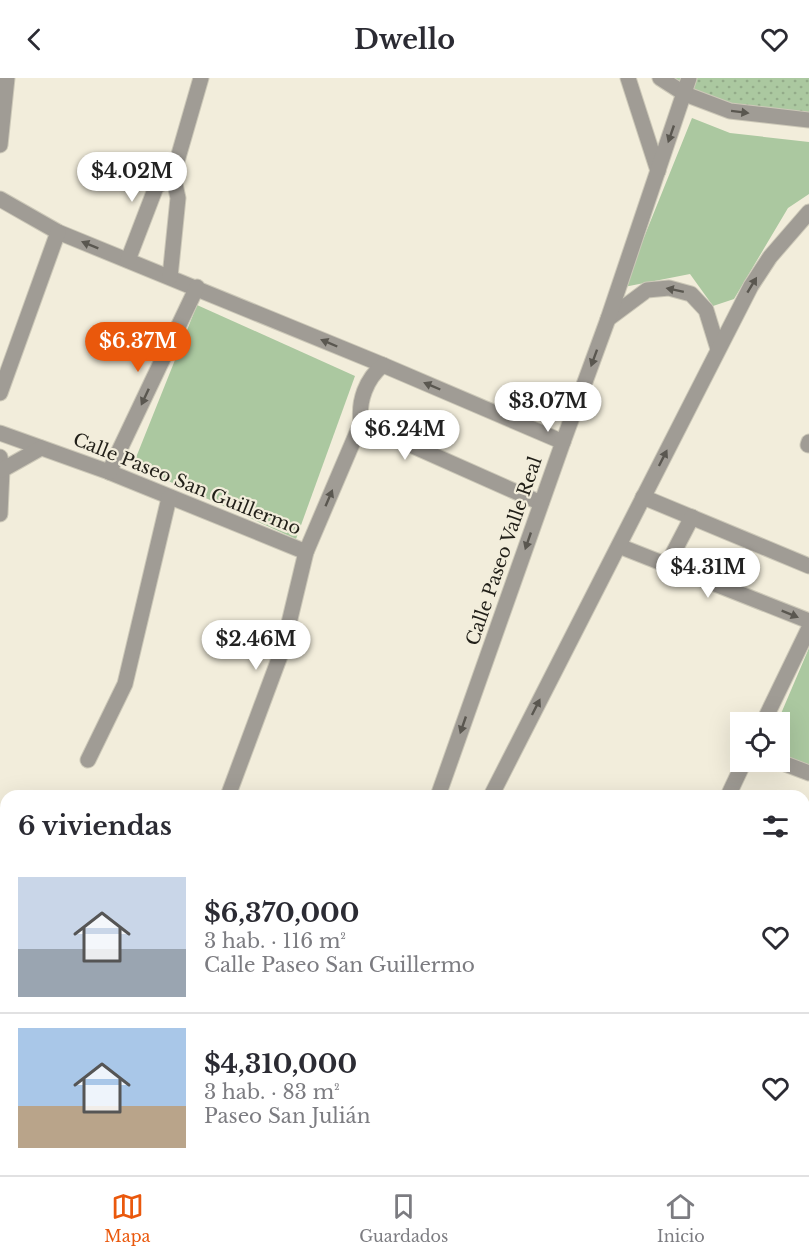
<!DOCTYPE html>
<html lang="es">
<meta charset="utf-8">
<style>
body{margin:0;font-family:"Libre Baskerville",serif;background:#f7f7f7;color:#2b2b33;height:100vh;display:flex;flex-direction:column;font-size:22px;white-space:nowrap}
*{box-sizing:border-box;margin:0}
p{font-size:20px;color:#7c7c81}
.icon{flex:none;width:33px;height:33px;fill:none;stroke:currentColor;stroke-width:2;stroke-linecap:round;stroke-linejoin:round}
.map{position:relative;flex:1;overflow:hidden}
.side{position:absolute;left:0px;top:712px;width:810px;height:386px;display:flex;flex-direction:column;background:#fff;border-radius:18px 18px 0 0;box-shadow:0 6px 24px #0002}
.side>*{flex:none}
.tools{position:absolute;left:730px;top:634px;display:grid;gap:12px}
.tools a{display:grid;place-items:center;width:60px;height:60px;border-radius:0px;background:#fff;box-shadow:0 6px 24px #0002;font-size:30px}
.price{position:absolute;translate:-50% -51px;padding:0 14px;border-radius:21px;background:#fff;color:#222;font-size:20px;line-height:39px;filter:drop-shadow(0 2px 3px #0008)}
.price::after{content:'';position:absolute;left:50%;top:36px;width:18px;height:14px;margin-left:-9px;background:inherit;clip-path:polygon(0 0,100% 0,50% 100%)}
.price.on{background:#ea580c;color:#fff}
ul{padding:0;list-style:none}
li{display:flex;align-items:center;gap:18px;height:150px;padding:0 18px}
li+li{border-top:2px solid #e1e1e2}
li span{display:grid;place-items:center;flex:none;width:168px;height:120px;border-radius:0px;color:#555}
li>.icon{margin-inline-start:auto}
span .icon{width:72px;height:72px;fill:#fffc;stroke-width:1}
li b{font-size:26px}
h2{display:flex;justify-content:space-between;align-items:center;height:72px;padding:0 18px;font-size:26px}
header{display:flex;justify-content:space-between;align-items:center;height:78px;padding:0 18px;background:#fff;font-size:27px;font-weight:700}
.tab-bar{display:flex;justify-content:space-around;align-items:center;height:84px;border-top:2px solid #e1e1e2;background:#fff;font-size:16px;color:#7c7c81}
.tab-bar a{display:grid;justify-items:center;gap:3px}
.tab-bar .on{color:#ea580c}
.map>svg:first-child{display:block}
.grass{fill:url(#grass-dots)}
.green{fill:#abc8a0}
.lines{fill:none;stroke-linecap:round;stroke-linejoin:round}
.minor-casing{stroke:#ccc8b8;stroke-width:17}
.minor{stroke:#a09c95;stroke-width:15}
.oneway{fill:#5a5750}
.labels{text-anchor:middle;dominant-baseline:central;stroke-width:4.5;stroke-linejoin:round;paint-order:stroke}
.street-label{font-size:18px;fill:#211f18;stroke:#f2eddb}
</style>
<header><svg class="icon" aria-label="back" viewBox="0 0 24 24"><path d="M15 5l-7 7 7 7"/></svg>Dwello<svg class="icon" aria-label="heart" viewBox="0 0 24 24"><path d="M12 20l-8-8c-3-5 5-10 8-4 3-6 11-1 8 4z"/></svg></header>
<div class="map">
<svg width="809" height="1097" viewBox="0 0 809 1097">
<defs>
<pattern id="grass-dots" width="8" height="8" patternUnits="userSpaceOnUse" patternTransform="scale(1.5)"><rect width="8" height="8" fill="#abc8a0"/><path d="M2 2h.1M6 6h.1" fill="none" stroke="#93ab89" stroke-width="1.8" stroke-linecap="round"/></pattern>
</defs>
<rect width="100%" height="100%" fill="#f2eddb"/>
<path class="grass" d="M668 0H809V36L727 25Z"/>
<g class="green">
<path d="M692 40 730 55 809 64V116L788 130 734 221 713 228 690 196 624 209Z"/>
<path d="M197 227 355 298 296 461 133 387Z"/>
<path d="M809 570V689L780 677V645H777Z"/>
</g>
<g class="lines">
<defs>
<g id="minor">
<path d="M628 0 658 93"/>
<path d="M660 0 685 16 730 33 809 42"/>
<path d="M0 67 7 0"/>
<path d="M0 121 58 154 383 287 563 364"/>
<path d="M128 182 156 109 173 97"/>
<path d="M170 199 178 120 173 97 201 0"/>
<path d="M608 241 647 212 669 210 691 216 706 232 718 271"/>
<path d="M0 315 58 154"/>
<path d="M361 345 541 425"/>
<path d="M0 355 109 394 306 474"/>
<path d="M808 367 809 364"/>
<path d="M0 379 2 392 0 436"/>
<path d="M2 392 41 370"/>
<path d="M109 394 197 209"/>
<path d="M643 419 809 488"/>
<path d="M619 468 809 543"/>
<path d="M667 487 692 439"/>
<path d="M763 645 809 550"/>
<path d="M88 682 125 606 169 420"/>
<path d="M780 684 809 695"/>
<path d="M228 718 283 570 306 474 361 345C358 323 366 301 383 287"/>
<path d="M438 718 563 364 608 241 689 0"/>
<path d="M491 718 751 208 770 179 809 134"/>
<path d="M728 718 744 684"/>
<path d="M804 904 809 906"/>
<path d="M0 985 6 986"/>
<path d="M0 1021H6"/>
<path d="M268 1092 304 1097"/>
<path d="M328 1092V1097"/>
<path d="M366 1092 367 1097"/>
<path d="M670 1092 675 1097"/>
<path d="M757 1097 759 1092"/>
</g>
</defs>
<use href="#minor" class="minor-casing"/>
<use href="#minor" class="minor"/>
</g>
<defs><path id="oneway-solid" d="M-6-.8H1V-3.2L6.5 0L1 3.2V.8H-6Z" transform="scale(1.5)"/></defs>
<g class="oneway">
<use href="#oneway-solid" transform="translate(740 34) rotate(7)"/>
<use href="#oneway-solid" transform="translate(671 56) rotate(109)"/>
<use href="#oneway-solid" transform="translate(90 167) rotate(-158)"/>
<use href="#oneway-solid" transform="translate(752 207) rotate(-59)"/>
<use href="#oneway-solid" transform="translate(675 212) rotate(-168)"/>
<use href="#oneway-solid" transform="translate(329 265) rotate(-157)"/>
<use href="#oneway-solid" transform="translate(594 280) rotate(110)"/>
<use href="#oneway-solid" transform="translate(432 308) rotate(-157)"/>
<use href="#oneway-solid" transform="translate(145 319) rotate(115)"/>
<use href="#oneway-solid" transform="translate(663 380) rotate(-63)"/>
<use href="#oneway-solid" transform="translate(329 420) rotate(-67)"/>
<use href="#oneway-solid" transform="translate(528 463) rotate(109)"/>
<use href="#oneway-solid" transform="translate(790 536) rotate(22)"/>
<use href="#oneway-solid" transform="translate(536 629) rotate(-63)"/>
<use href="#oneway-solid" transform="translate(463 647) rotate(109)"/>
</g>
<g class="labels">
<g class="street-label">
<text transform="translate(187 406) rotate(22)">Calle Paseo San Guillermo</text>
<text transform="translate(504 473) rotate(-71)">Calle Paseo Valle Real</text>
</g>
</g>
</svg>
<div class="tools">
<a><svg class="icon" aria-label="locate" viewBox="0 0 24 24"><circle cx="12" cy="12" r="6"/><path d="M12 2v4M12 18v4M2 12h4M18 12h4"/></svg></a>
</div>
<b class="price" style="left:132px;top:125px">$4.02M</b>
<b class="price on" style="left:138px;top:295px">$6.37M</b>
<b class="price" style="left:548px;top:355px">$3.07M</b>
<b class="price" style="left:405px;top:383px">$6.24M</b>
<b class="price" style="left:708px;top:521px">$4.31M</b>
<b class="price" style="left:256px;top:593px">$2.46M</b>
<section class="side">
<h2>6 viviendas<svg class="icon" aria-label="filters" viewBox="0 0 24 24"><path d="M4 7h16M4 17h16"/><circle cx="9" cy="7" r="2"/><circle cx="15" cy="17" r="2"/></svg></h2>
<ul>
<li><span style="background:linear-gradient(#c9d6e8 60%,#9aa5b1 0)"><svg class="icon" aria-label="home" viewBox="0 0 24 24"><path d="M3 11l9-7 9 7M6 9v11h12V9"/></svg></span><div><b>$6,370,000</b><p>3 hab. · 116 m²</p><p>Calle Paseo San Guillermo</p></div><svg class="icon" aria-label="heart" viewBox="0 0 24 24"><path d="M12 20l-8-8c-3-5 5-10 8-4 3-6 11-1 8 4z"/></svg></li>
<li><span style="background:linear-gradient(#a9c7e8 65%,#b9a48a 0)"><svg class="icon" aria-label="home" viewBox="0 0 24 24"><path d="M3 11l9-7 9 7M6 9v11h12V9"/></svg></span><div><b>$4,310,000</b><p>3 hab. · 83 m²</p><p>Paseo San Julián</p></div><svg class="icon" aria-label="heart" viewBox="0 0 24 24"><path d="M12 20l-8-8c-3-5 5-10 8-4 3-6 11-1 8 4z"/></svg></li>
</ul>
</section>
</div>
<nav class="tab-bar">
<a class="on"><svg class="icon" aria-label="map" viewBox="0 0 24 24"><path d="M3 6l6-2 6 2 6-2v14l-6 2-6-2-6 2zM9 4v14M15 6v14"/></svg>Mapa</a>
<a><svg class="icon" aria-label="saved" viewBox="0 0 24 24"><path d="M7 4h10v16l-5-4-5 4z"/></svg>Guardados</a>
<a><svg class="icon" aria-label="home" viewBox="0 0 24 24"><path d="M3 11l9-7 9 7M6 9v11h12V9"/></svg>Inicio</a>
</nav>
